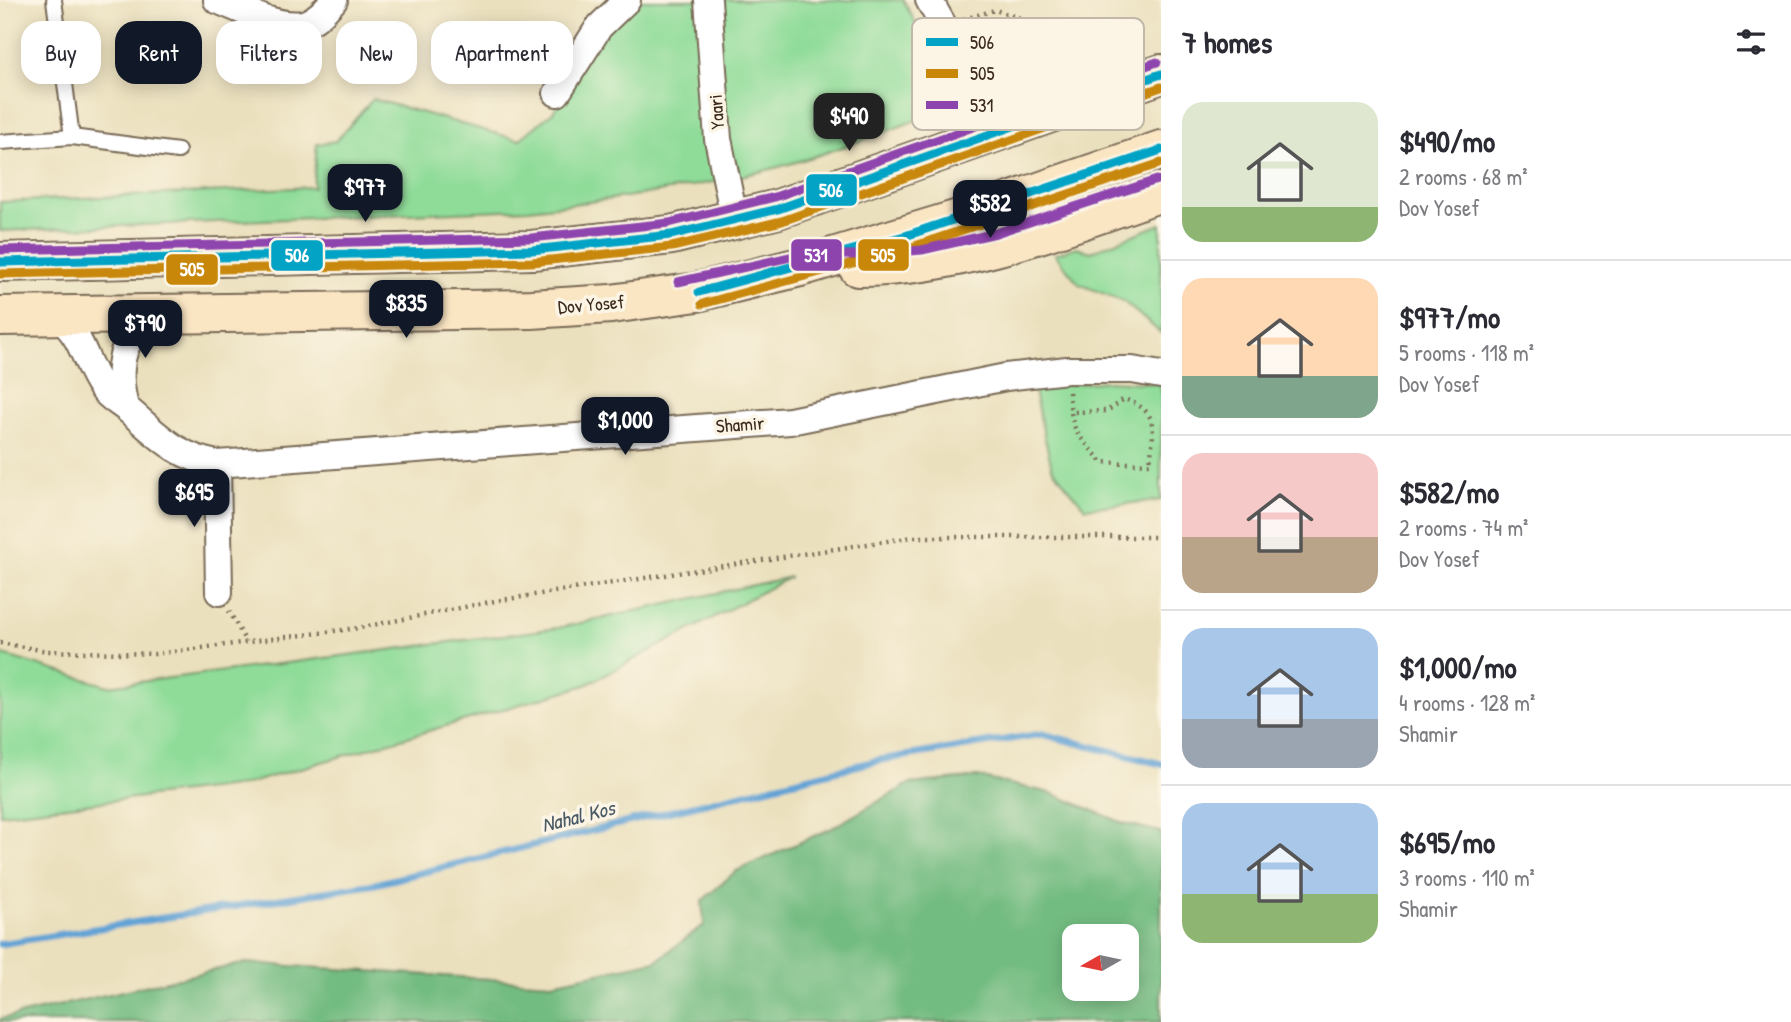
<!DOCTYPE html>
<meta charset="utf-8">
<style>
body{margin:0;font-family:"Patrick Hand",sans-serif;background:#f2f2f3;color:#2b2b33;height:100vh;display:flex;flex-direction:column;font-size:26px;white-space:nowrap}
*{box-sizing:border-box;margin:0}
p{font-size:23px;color:#7c7c81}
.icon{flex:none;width:38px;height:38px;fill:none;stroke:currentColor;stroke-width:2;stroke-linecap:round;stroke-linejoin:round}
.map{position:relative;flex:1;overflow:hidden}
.panel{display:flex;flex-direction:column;background:#fff;width:630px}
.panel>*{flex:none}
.top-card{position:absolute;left:21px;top:21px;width:665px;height:63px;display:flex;gap:14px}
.needle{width:46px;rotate:261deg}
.tools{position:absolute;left:1062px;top:924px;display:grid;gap:14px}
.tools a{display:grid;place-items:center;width:77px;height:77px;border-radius:14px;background:#fff;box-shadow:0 4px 18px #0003;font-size:35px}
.price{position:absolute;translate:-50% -60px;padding:0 16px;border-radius:14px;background:#111827;color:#fff;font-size:23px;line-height:46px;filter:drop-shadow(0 2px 4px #0008)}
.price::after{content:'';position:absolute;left:50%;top:42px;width:21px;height:16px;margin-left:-10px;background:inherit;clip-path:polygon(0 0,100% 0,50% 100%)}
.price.current{background:#222;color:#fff}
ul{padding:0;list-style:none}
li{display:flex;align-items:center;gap:21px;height:175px;padding:0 21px}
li+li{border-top:2px solid #e1e1e2}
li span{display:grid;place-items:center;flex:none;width:196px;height:140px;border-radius:21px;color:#555}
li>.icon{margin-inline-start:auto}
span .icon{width:84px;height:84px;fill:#fffc;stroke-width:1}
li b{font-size:30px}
h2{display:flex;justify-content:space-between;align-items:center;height:84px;padding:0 21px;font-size:30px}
.pill{padding:0 24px;border-radius:21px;background:#fff;box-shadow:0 4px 18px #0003;font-size:24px;line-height:63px}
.pill.current{background:#111827;color:#fff}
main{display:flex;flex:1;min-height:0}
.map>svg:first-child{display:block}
.green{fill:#8fdc99;stroke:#65835c;stroke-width:2}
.forest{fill:#73bc81;stroke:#577350;stroke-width:2;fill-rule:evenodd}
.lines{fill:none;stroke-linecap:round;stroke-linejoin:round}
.stream{stroke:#62a3d5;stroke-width:7}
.service-casing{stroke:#796a56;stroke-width:18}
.minor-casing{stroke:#796a56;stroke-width:30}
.secondary-casing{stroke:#796a56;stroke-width:42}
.path{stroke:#796a56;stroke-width:4.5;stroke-dasharray:2 5;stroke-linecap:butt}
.service{stroke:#fff;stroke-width:14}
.minor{stroke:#fff;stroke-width:26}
.secondary{stroke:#fbe6c4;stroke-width:38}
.bus-1-casing{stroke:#fcf5e5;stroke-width:14}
.bus-2-casing{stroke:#fcf5e5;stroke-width:14}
.bus-3-casing{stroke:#fcf5e5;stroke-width:14}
.bus-1{stroke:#03a3c5;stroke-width:9}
.bus-2{stroke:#c88708;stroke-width:9}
.bus-3{stroke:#8e44ad;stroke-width:9}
.labels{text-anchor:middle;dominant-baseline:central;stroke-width:7;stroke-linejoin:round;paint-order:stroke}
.street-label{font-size:19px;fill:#3b2a1e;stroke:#fcf5e5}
.water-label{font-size:21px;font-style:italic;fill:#4b5a67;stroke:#fcf5e5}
.key{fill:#fcf5e5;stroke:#c2b8a9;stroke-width:2}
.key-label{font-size:19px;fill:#3b2a1e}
.line-badge{stroke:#fcf5e5;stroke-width:2.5}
.badge-label{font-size:19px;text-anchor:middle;font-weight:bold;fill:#fff}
</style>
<main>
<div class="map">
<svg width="1161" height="1022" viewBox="0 0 1161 1022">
<rect width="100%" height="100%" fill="#fcf5e5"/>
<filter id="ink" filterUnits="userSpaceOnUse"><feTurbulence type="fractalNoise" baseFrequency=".0143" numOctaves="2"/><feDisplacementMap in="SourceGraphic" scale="14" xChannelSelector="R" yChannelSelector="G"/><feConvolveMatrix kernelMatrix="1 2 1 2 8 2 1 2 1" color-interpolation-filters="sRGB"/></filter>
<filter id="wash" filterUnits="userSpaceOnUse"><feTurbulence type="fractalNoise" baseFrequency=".00686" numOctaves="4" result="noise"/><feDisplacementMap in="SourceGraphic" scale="28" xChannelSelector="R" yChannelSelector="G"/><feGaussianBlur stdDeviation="1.57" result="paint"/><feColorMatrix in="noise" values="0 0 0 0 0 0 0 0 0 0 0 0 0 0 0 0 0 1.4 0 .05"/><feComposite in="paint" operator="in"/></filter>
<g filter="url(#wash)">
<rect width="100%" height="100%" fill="#ebe0bd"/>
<g class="green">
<path d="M641 0H903L930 49 952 107C889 130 825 156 759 172 683 190 605 201 528 209L0 231V202L313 187 317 144 336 141 373 99 519 140 553 112 602 32Z"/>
<path d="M1161 224V333L1123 301 1079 284 1055 254 1077 247 1090 252Z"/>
<path d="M1109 381 1161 384V500L1085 508 1052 468 1033 388Z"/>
<path d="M790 577 586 685 243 785 0 814V654L108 686 558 628Z"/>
</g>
<path class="forest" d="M978 777 1051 793 1123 823 1161 832V1022H0V1019L245 963 552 983 656 961 704 925 702 901 736 871 830 829 909 784ZM1074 936H1127V989H1074Z"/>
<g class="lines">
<path class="stream" d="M0 944 375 884 880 760 1042 734 1161 764"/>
</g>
</g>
<g filter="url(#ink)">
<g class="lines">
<defs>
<g id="service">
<path d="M54 0 72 137"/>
<path d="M0 142 72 137 178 151"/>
</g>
<g id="minor">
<path d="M217 0C241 10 278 28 303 24 316 21 326 9 334 0"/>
<path d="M708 0 718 139 735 222"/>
<path d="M929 0 943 25"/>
<path d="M557 93 599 27 627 0"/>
<path d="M57 316C85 338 83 361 102 388 108 397 118 402 127 409 158 435 175 456 217 464L790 421 1006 377 1067 370H1132L1161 375"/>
<path d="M125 407C115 367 120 329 164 314"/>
<path d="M217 464 219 592"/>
</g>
<g id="secondary">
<path d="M0 262 532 250 671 235 778 209 1161 74"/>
<path d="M858 267C962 267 1064 226 1161 192"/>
<path d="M0 316 531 309 611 304 697 292 800 267 972 215 1161 150"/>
</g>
</defs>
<use href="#service" class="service-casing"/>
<use href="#minor" class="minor-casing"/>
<use href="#secondary" class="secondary-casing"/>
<g class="path">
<path d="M964 19 995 10 1020 18 1060 79"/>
<path d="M949 45 971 110"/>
<path d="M1069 392C1072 434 1075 431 1102 462L1150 464C1153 431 1161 411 1124 399L1107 411 1071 412"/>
<path d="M229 611 246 642"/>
<path d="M0 643 47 651 155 654 358 628 495 601 913 537H1161"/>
</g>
<use href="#service" class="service"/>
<use href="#minor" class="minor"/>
<use href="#secondary" class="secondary"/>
<defs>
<g id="bus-1">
<path d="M0 262 532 250 671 235 778 209 1161 74"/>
<path d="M699 292 908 235 1161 150"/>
</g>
<g id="bus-2">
<path d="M0 274 532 262 672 247 782 221 1161 87"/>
<path d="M702 304 912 247 1161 163"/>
</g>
<g id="bus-3">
<path d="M0 250 531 238 669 223 775 197 1157 62"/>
<path d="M678 282 799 255H865L922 250 996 233 1157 180"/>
</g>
</defs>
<use href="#bus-1" class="bus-1-casing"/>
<use href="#bus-2" class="bus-2-casing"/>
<use href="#bus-3" class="bus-3-casing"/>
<use href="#bus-1" class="bus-1"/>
<use href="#bus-2" class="bus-2"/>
<use href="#bus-3" class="bus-3"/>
</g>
</g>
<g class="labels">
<g class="street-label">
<text transform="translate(716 112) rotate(-94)">Yaari</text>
<text transform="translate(591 304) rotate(-5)">Dov Yosef</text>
<text transform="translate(740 424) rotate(-4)">Shamir</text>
</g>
<g class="water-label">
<text transform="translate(578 816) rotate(-14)">Nahal Kos</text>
</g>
</g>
<rect x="912" y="18" width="232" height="112" rx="10" class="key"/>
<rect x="926" y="38" width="32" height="8" fill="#03a3c5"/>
<rect x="926" y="69" width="32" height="9" fill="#c88708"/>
<rect x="926" y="101" width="32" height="8" fill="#8e44ad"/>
<g class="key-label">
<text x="970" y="49">506</text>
<text x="970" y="80">505</text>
<text x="970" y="112">531</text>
</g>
<g class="line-badge">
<rect x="805" y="173" width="53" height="34" rx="7" fill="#03a3c5"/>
<rect x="857" y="238" width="53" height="34" rx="7" fill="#c88708"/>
<rect x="790" y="238" width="53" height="34" rx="7" fill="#8e44ad"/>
<rect x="270" y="239" width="54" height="33" rx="7" fill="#03a3c5"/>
<rect x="165" y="253" width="54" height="33" rx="7" fill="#c88708"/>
</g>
<g class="badge-label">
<text x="831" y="197">506</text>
<text x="883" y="262">505</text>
<text x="816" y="262">531</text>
<text x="297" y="262">506</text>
<text x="192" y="276">505</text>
</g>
</svg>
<div class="tools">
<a><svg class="needle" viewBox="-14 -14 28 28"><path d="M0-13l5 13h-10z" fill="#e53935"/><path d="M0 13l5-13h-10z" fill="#7c7c81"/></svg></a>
</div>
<b class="price current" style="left:849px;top:153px">$490</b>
<b class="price" style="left:365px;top:224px">$977</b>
<b class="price" style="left:990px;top:240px">$582</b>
<b class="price" style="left:406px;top:340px">$835</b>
<b class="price" style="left:145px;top:360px">$790</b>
<b class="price" style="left:625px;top:457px">$1,000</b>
<b class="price" style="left:194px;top:529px">$695</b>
<div class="top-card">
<a class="pill">Buy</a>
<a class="pill current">Rent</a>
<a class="pill">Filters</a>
<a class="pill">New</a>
<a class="pill">Apartment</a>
</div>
</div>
<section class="panel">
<h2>7 homes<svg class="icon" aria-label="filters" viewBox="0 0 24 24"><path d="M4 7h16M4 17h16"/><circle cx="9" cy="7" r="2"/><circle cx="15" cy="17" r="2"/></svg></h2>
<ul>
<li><span style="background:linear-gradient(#dfe7d0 75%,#8fb573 0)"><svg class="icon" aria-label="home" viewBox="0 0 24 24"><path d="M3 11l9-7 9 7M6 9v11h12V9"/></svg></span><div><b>$490/mo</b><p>2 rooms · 68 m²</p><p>Dov Yosef</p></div></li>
<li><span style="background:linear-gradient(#ffd9b3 70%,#7fa58c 0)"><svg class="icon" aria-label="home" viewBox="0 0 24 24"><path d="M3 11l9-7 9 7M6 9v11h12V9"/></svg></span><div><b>$977/mo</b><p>5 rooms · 118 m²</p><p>Dov Yosef</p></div></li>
<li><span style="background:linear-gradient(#f6c9c9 60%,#b9a48a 0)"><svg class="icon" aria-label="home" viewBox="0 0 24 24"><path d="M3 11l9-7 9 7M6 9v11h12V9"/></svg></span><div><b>$582/mo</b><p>2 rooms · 74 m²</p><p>Dov Yosef</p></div></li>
<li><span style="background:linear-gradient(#a9c7e8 65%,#9aa5b1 0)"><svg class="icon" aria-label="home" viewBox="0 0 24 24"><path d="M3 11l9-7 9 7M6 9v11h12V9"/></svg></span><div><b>$1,000/mo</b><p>4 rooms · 128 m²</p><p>Shamir</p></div></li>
<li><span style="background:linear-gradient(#a9c7e8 65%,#8fb573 0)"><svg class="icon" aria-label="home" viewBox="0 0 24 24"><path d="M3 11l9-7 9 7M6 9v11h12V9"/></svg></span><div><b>$695/mo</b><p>3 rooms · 110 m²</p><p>Shamir</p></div></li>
</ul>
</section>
</main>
